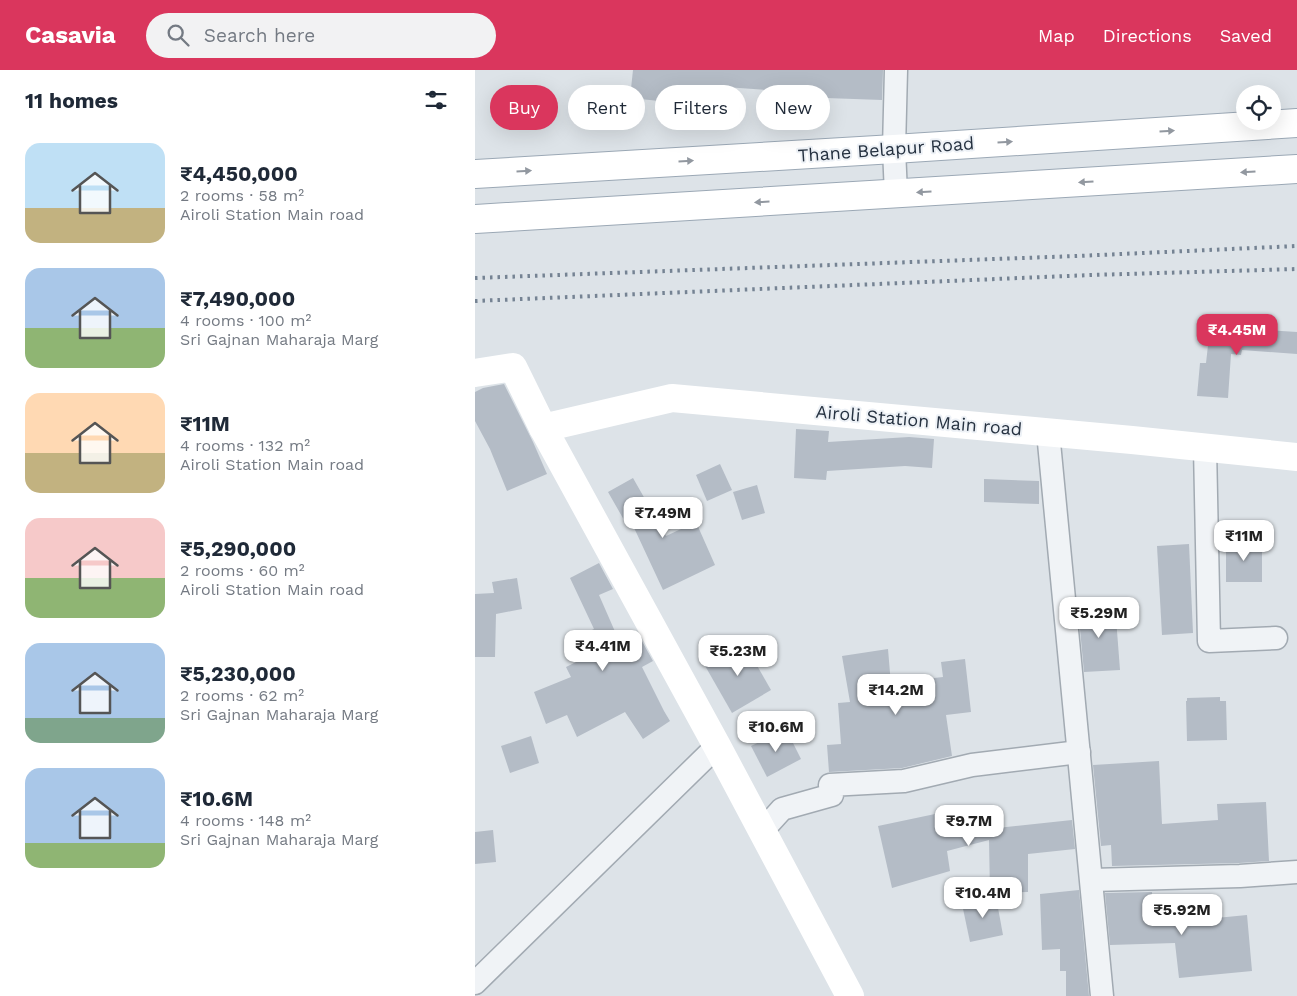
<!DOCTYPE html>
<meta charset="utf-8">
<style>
body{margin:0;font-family:"Work Sans",sans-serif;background:#f2f2f3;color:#1f2937;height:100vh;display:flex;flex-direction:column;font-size:19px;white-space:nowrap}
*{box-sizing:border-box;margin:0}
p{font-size:16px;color:#747a83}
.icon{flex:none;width:28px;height:28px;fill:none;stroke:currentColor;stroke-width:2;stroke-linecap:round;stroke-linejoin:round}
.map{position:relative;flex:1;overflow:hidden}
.drawer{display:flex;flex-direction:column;background:#fff;width:475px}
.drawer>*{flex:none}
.banner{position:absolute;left:15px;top:15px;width:475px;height:45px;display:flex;gap:10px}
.tools{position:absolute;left:761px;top:15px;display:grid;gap:10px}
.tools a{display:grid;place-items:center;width:45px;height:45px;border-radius:50%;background:#fff;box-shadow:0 5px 20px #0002;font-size:25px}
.price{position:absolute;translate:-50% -42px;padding:0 11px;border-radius:10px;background:#fff;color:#222;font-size:16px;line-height:32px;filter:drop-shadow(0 1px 2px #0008)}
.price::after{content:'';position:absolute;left:50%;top:30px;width:15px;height:11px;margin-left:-8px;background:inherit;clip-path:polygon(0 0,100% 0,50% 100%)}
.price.active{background:#da365d;color:#fff}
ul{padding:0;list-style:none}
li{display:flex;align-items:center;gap:15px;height:125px;padding:0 25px}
li span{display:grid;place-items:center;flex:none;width:140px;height:100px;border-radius:15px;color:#555}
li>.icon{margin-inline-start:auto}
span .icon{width:60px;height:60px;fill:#fffc;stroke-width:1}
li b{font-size:21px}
h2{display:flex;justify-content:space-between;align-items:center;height:60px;padding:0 25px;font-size:21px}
.chip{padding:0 18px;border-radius:22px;background:#fff;box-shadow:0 5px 20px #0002;font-size:18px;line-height:45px}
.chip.active{background:#da365d;color:#fff}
header{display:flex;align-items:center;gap:30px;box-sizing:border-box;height:70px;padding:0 25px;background:#da365d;color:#fff}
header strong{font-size:24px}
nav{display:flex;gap:28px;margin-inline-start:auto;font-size:18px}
.search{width:350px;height:45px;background:#f2f2f3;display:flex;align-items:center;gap:12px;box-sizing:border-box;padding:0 18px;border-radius:28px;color:#747a83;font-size:19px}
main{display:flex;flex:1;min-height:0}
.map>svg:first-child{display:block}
.building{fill:#b4bcc6}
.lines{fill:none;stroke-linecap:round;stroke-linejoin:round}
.street-casing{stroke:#a2aab2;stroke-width:25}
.primary-casing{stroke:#9ba8b5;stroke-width:30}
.street{stroke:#f0f3f6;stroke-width:22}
.secondary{stroke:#fff;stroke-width:28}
.primary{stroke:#fff;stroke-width:28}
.rail{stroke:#758393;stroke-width:4;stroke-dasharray:2.5 5;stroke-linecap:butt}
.oneway{fill:#9298a0}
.labels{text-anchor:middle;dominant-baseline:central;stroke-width:4;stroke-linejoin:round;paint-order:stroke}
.street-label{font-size:18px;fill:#253140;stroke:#edf1f6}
</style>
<header>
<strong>Casavia</strong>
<div class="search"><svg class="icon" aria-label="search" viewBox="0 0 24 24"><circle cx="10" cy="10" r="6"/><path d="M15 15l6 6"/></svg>Search here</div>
<nav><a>Map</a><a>Directions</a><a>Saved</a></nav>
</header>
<main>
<section class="drawer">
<h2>11 homes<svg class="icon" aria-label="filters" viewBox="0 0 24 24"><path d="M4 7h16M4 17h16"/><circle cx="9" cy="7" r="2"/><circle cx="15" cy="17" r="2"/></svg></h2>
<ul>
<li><span style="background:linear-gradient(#bfe0f5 65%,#c2b280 0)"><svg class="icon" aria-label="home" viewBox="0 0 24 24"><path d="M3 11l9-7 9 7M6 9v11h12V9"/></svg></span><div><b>₹4,450,000</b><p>2 rooms · 58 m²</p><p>Airoli Station Main road</p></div></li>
<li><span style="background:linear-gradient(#a9c7e8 60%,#8fb573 0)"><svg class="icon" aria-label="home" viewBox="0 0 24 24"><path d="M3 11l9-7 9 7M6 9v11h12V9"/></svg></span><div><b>₹7,490,000</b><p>4 rooms · 100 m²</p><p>Sri Gajnan Maharaja Marg</p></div></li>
<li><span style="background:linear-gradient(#ffd9b3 60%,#c2b280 0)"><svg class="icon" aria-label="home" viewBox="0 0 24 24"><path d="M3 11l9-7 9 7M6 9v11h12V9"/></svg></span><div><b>₹11M</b><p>4 rooms · 132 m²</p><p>Airoli Station Main road</p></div></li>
<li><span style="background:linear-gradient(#f6c9c9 60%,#8fb573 0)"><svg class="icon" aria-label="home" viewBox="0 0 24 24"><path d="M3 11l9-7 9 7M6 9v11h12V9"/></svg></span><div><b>₹5,290,000</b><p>2 rooms · 60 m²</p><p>Airoli Station Main road</p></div></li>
<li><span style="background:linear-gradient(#a9c7e8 75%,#7fa58c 0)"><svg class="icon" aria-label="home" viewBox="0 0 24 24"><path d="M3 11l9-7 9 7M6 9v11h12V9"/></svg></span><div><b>₹5,230,000</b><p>2 rooms · 62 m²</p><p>Sri Gajnan Maharaja Marg</p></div></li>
<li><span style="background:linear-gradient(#a9c7e8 75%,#8fb573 0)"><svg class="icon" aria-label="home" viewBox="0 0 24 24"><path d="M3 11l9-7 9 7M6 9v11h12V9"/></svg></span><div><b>₹10.6M</b><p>4 rooms · 148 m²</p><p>Sri Gajnan Maharaja Marg</p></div></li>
</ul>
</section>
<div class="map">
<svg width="822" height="926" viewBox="0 0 822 926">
<rect width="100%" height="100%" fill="#dde3e8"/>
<g class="building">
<path d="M158 0H408L407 30 351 28V31L320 30V22L236 16 234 36 155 28Z"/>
<path d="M735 258 792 265V260L822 262V284L767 280 766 285 756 284 753 328 722 326 725 293H731Z"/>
<path d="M29 314 58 372 72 404 32 421 15 379 0 351V322L8 318Z"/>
<path d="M321 359 354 361 353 372 434 367 459 369 457 398 430 396 352 401 351 410 319 408Z"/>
<path d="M245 394 257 420 232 431 221 405Z"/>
<path d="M158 408 191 466 221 452 240 495 188 520 154 447 149 450 133 422Z"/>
<path d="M509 409 564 411V434L509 432Z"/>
<path d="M282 415 290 443 267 450 258 422Z"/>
<rect x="751" y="471" width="36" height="41"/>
<path d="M714 474 718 563 687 565 682 476Z"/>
<path d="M124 493 138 519 124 525 145 573 163 564 178 591 167 597 189 641 195 651 168 669 150 642 102 667 92 645 71 654 59 622 96 607 91 597 105 590 96 570 119 559 95 508Z"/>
<path d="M42 508 47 539 21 544 20 587H0V524L19 523 17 512Z"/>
<path d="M640 535 645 600 609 602 603 538Z"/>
<path d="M268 571 296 620 257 643 229 594Z"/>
<path d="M413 579 416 615 459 611V608L468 607 466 592 490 589 496 642 471 645 477 686 427 698 354 702 352 675 366 674 363 633 375 632 367 586Z"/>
<path d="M745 627V631H751L752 670 712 671 711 631H712V628Z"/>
<path d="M311 659 326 689 292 707 276 676Z"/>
<path d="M56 666 64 693 35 703 26 676Z"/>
<path d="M684 691 687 754 743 750 742 734 791 732 794 791 764 793 637 796 636 775 626 776 618 695Z"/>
<path d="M517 736 522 758 597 750 600 779 553 784V822L515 823 514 770 472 781 475 801 417 818 403 756 460 744 461 750Z"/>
<path d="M18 760 21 792 0 794V762Z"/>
<path d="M604 820 614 926H591V901H585V879L567 880 565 824Z"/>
<path d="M677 822 680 854 772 845 777 901 704 908 700 873 635 875 630 823Z"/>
<path d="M521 827 528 865 495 872 487 834Z"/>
</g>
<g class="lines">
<defs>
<g id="street">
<path d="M421 0 419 79 421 124"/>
<path d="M573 362 627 926"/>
<path d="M730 377 734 571 801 568"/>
<path d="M287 761 307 739 357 725 355 715 429 711 497 695 604 682"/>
<path d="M617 810 765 806 822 802"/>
<path d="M0 913 242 676"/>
</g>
<g id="primary">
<path d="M0 104 419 79 822 53"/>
<path d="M0 149 822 99"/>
</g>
</defs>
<use href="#street" class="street-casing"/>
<use href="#primary" class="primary-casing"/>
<use href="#street" class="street"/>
<g class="secondary">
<path d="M0 303 38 297 68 358 242 676 375 926"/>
<path d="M68 358 197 328 657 370 822 387"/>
</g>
<use href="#primary" class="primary"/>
<g class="rail">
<path d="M0 208 602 186 822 176"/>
<path d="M0 231 616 205 822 199"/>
</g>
</g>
<defs><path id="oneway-solid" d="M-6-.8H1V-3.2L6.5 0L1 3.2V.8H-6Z" transform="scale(1.25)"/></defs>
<g class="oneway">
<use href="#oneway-solid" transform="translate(692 61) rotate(-4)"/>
<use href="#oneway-solid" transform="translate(530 72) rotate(-4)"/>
<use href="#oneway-solid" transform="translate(211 91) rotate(-3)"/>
<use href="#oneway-solid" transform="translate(49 101) rotate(-3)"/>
<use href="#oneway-solid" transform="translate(773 102) rotate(176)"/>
<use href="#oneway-solid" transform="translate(611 112) rotate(176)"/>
<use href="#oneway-solid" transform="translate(449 122) rotate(177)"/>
<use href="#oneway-solid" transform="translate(287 132) rotate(177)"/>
</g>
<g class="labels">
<g class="street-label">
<text transform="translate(411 79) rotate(-4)">Thane Belapur Road</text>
<text transform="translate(444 350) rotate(5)">Airoli Station Main road</text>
</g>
</g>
</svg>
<div class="tools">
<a><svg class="icon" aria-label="locate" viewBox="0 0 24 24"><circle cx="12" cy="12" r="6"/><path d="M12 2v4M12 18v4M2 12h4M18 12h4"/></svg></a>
</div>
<b class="price active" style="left:762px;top:286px">₹4.45M</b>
<b class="price" style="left:188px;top:469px">₹7.49M</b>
<b class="price" style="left:769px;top:492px">₹11M</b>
<b class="price" style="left:624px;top:569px">₹5.29M</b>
<b class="price" style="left:128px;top:602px">₹4.41M</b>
<b class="price" style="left:263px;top:607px">₹5.23M</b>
<b class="price" style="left:421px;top:646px">₹14.2M</b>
<b class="price" style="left:301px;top:683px">₹10.6M</b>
<b class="price" style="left:494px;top:777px">₹9.7M</b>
<b class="price" style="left:508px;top:849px">₹10.4M</b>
<b class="price" style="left:707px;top:866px">₹5.92M</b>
<div class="banner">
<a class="chip active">Buy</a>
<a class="chip">Rent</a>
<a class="chip">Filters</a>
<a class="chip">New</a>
</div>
</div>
</main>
